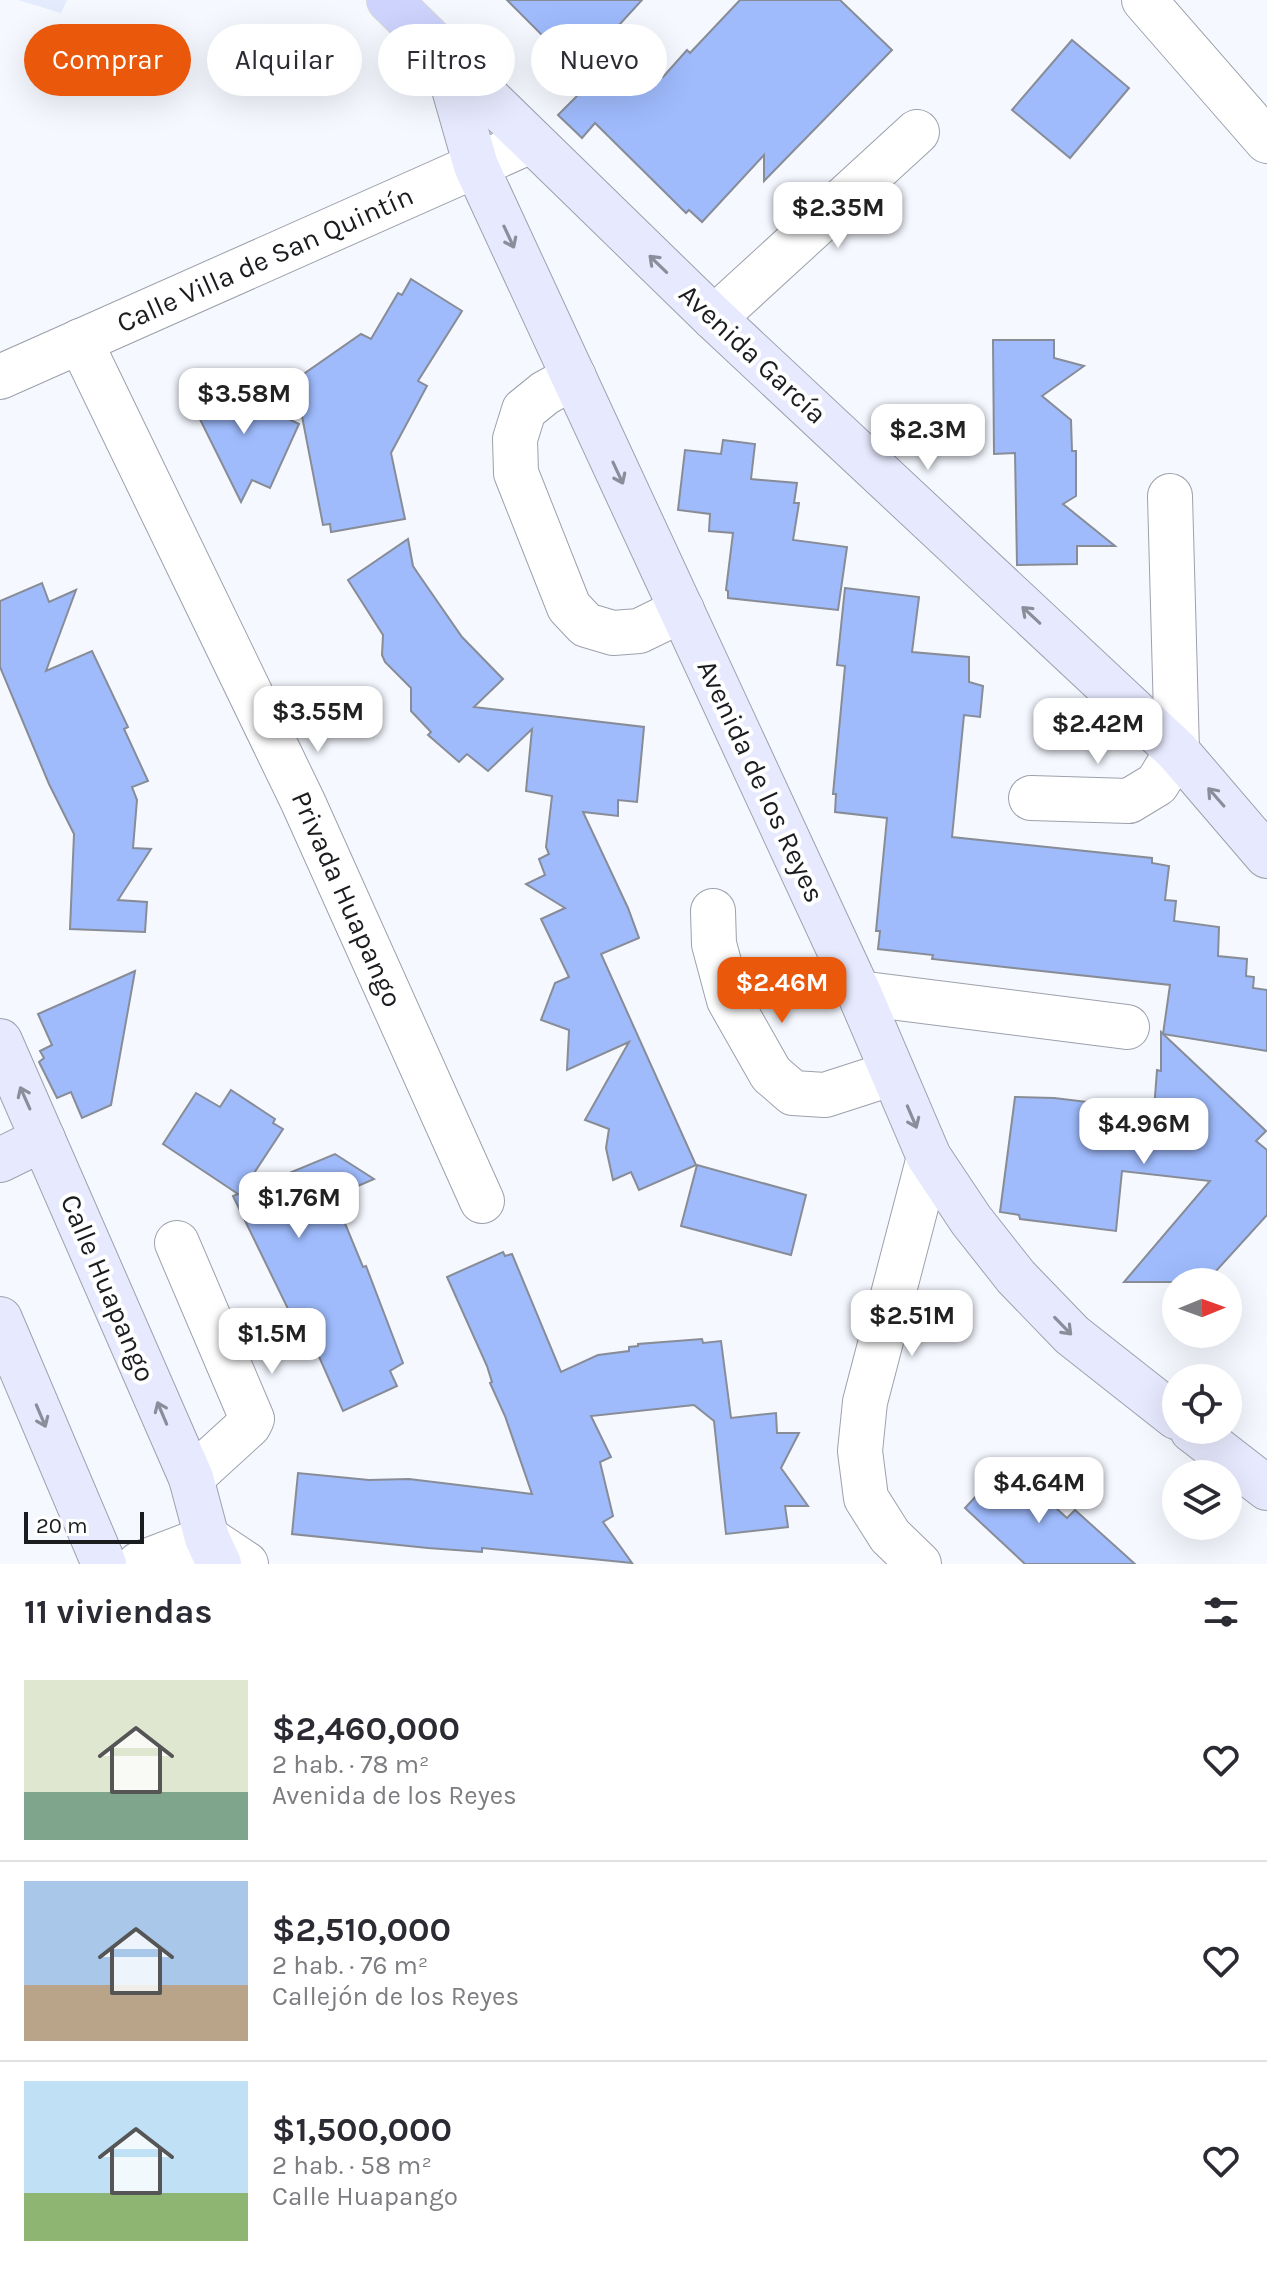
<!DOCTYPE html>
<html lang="es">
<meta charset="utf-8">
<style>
body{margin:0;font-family:Karla,sans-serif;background:#f2f2f3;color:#2b2b33;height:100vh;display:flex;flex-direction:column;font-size:30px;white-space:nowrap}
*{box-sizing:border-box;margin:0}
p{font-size:26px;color:#7c7c81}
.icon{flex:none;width:44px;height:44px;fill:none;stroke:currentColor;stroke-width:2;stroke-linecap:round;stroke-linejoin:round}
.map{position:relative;height:1564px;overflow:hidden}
.panel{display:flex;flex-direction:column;background:#fff;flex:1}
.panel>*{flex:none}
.banner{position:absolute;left:24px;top:24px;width:800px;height:72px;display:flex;gap:16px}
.needle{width:52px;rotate:89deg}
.buttons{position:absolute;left:1162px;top:1268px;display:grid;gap:16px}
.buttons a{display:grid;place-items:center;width:80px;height:80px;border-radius:50%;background:#fff;box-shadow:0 8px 32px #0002;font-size:40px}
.scale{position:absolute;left:24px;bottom:20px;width:120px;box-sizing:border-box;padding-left:8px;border:4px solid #1a1c1f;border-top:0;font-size:22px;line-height:28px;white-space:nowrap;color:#1a1c1f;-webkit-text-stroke:6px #fff;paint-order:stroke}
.price{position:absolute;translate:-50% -68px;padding:0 18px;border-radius:16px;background:#fff;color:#222;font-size:26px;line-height:52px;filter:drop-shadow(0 2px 4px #0008)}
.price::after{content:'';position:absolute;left:50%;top:48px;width:24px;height:18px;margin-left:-12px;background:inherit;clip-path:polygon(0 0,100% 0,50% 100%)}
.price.current{background:#ea580c;color:#fff}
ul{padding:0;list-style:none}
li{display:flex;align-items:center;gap:24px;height:200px;padding:0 24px}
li+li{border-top:2px solid #e1e1e2}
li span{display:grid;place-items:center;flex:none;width:224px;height:160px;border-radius:0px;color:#555}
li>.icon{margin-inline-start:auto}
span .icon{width:96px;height:96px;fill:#fffc;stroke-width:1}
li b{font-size:34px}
h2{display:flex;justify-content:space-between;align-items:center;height:96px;padding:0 24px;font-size:34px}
.chip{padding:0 28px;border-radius:36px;background:#fff;box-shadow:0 8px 32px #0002;font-size:28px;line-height:72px}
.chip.current{background:#ea580c;color:#fff}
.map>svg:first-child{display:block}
.built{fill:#e3ebfd}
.building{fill:#9fbbfc;stroke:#878c96;stroke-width:2}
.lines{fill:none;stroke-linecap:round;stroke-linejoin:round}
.street-casing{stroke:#9da1ab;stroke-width:46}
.secondary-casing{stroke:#9da1ab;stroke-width:46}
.primary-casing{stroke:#d6d6d7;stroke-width:46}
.street{stroke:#fff;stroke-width:44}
.secondary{stroke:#e7e9fe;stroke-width:44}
.primary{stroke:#ced3fe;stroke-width:44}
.oneway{stroke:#8b8d9a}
.labels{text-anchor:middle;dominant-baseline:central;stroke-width:8;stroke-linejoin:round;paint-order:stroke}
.street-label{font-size:28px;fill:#1a1c1f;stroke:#fff}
</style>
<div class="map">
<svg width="1267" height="1564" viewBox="0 0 1267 1564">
<rect width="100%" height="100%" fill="#f5f8ff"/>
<path class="built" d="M18 0H67L61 13Z"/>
<g class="building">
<path d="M507 0H642L619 25 624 30 620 35 663 77 687 50 690 53 740 0H840L892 50 764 181V155L702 222 689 210 686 213 595 123 582 138 558 115 586 87 547 47 550 43Z"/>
<path d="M1072 40 1129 88 1070 158 1012 110Z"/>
<path d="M411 279 462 311 418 381 427 386 391 453 405 519 331 532 330 524 323 525 295 380 361 334 371 339 398 293 402 295Z"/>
<path d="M993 340H1054V358L1084 366 1042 396 1071 420 1072 451H1076V496L1063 504 1115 546H1077V564L1017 565 1015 453 994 454Z"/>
<path d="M182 383 210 395 216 383 299 424 270 488 252 480 241 502Z"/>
<path d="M723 440 755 444 751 479 797 483 794 503H799L793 540 847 547 838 610 728 598V591L726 590 733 533 709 531 710 514 678 510 685 450 721 454Z"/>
<path d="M408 539 413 566 419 575 462 637 503 679 474 707 644 727 637 802 618 800V816L583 812 628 908 639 938 601 954 696 1165 639 1190 631 1172 613 1180 606 1148 609 1129 585 1120 629 1042 567 1070 569 1030 541 1020 555 983 569 977 541 919 565 908 526 884 545 875 539 859 549 854 546 847 552 796 526 791 532 729 488 771 467 754 459 762 428 735 431 732 411 711V688L385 662 382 655 383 635 348 580Z"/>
<path d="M42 583 49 602 76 590 46 671 92 651 128 727 124 729 148 781 132 787 137 800 133 848 151 849 118 900 147 902 145 932 70 929 74 834 49 784 0 667V601Z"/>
<path d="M845 588 919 597 912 652 969 657V682L983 686 980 717 964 715 952 837 1152 858V863L1169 866 1165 900 1176 901 1174 921 1219 927 1218 956 1247 959 1246 976 1254 977 1253 988 1267 990V1051L1163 1034 1170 985 932 959 933 955 878 949 880 931H876L887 818 835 812 836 794H833L845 666 837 665Z"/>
<path d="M135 971 111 1105 82 1118 71 1092 57 1098 39 1062 44 1058 40 1051 52 1045 38 1014Z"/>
<path d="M1161 1032 1266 1131 1256 1141 1267 1150V1215L1206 1282H1124L1210 1181 1122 1171 1116 1231 1020 1219 1019 1215 1000 1212 1015 1097 1054 1098 1154 1110 1157 1070 1161 1071Z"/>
<path d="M231 1090 275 1119 273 1123 283 1129 241 1193 335 1154 374 1179 330 1198 344 1221 363 1267 366 1266 403 1363 390 1371 397 1386 343 1411 298 1309 290 1313 233 1196 238 1194 163 1144 196 1093 220 1107Z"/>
<path d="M697 1165 806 1195 791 1255 681 1226Z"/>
<path d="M503 1252 505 1256 512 1254 561 1372 598 1355 629 1351V1347L638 1346V1344L702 1339 703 1343 721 1341 731 1418 776 1413 777 1433H799L781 1468 808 1506H785L788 1527 726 1534 714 1421 694 1405 591 1416 611 1457 600 1462 613 1516 603 1522 632 1563 482 1548V1552L428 1548 292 1534 298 1473 369 1480 409 1479 532 1494 505 1416 490 1383 492 1382 487 1366 447 1277Z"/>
<path d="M1007 1463 1067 1518 1075 1510 1135 1564H1025L965 1508Z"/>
</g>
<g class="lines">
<defs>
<g id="street">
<path d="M1144 0 1267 141"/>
<path d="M714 318 917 132"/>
<path d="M80 341 303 802 482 1201"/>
<path d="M0 377 531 141"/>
<path d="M574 377 545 393 524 410 515 439 516 473 569 607 586 625 613 633 639 631 682 610"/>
<path d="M1031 798 1129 801 1157 784 1177 751 1170 496"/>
<path d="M713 911 714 944 729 1000 771 1074 793 1093 825 1095 893 1073"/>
<path d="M859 993 1127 1027"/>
<path d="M177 1243 252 1419 249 1425 191 1478"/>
<path d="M139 1564 207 1538 246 1564"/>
<path d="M919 1564 890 1536 866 1498 860 1451 865 1402 929 1157"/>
</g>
<g id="secondary">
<path d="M444 54 476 166 859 993 929 1157 971 1220 1016 1277 1072 1335 1176 1417"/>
<path d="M447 58 714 318 1177 751 1267 856"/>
<path d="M0 1041 191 1478 207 1538 219 1564"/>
<path d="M0 1160 43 1139"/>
<path d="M0 1319 104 1564"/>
<path d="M1192 1430 1267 1488"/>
</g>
<path id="primary" d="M389 0 444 54"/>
</defs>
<use href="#street" class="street-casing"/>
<use href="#secondary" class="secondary-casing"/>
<use href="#primary" class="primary-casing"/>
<use href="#street" class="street"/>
<use href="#secondary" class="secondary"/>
<use href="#primary" class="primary"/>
</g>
<defs><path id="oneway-shaft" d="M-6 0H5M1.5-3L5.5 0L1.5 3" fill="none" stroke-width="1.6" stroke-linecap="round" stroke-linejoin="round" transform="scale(2)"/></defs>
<g class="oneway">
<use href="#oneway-shaft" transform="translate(509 237) rotate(65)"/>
<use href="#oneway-shaft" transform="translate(658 264) rotate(-136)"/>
<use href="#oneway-shaft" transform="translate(618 473) rotate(65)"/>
<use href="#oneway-shaft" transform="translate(1031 615) rotate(-137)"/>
<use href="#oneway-shaft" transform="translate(1216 797) rotate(-131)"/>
<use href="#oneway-shaft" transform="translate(25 1098) rotate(-114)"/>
<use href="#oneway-shaft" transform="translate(912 1117) rotate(67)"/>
<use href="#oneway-shaft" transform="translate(1063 1326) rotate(46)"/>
<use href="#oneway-shaft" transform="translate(162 1413) rotate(-113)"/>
<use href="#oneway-shaft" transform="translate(41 1416) rotate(67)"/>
</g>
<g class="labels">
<g class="street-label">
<text transform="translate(265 259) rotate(-24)">Calle Villa de San Quintín</text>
<text transform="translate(753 354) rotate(43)">Avenida García</text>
<text transform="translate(761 781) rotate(65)">Avenida de los Reyes</text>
<text transform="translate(347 899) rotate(66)">Privada Huapango</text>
<text transform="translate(108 1288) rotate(67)">Calle Huapango</text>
</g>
</g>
</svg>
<div class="buttons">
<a><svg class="needle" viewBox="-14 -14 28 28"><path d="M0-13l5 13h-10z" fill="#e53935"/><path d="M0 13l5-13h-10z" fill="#7c7c81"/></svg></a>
<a><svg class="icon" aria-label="locate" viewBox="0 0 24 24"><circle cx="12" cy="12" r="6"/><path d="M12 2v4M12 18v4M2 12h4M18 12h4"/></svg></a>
<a><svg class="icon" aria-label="layers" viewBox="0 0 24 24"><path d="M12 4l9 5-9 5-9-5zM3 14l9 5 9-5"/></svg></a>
</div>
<div class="scale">20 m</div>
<b class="price" style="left:838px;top:250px">$2.35M</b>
<b class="price" style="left:244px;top:436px">$3.58M</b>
<b class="price" style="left:928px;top:472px">$2.3M</b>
<b class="price" style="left:318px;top:754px">$3.55M</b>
<b class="price" style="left:1098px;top:766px">$2.42M</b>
<b class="price current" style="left:782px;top:1025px">$2.46M</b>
<b class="price" style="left:1144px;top:1166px">$4.96M</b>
<b class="price" style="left:299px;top:1240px">$1.76M</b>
<b class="price" style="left:912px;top:1358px">$2.51M</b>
<b class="price" style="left:272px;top:1376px">$1.5M</b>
<b class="price" style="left:1039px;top:1525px">$4.64M</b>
<div class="banner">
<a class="chip current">Comprar</a>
<a class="chip">Alquilar</a>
<a class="chip">Filtros</a>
<a class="chip">Nuevo</a>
</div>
</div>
<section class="panel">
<h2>11 viviendas<svg class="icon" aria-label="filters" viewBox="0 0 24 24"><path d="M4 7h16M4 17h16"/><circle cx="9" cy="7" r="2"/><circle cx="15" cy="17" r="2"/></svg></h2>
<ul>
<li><span style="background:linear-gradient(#dfe7d0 70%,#7fa58c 0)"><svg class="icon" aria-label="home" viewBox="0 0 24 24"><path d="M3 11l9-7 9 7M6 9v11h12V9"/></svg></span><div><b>$2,460,000</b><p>2 hab. · 78 m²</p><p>Avenida de los Reyes</p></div><svg class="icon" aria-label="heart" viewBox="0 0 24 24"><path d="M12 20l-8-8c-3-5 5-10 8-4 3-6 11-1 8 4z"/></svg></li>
<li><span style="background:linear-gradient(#a9c7e8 65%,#b9a48a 0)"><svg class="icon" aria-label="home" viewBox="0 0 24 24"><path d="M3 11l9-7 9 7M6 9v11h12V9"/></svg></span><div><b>$2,510,000</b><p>2 hab. · 76 m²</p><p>Callejón de los Reyes</p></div><svg class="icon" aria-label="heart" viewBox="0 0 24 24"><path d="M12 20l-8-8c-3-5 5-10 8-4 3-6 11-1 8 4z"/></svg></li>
<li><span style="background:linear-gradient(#bfe0f5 70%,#8fb573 0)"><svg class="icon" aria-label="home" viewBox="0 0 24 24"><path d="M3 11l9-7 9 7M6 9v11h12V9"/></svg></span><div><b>$1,500,000</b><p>2 hab. · 58 m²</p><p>Calle Huapango</p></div><svg class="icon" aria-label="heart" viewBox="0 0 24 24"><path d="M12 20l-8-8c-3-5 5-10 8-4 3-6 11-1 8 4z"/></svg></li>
</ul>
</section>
